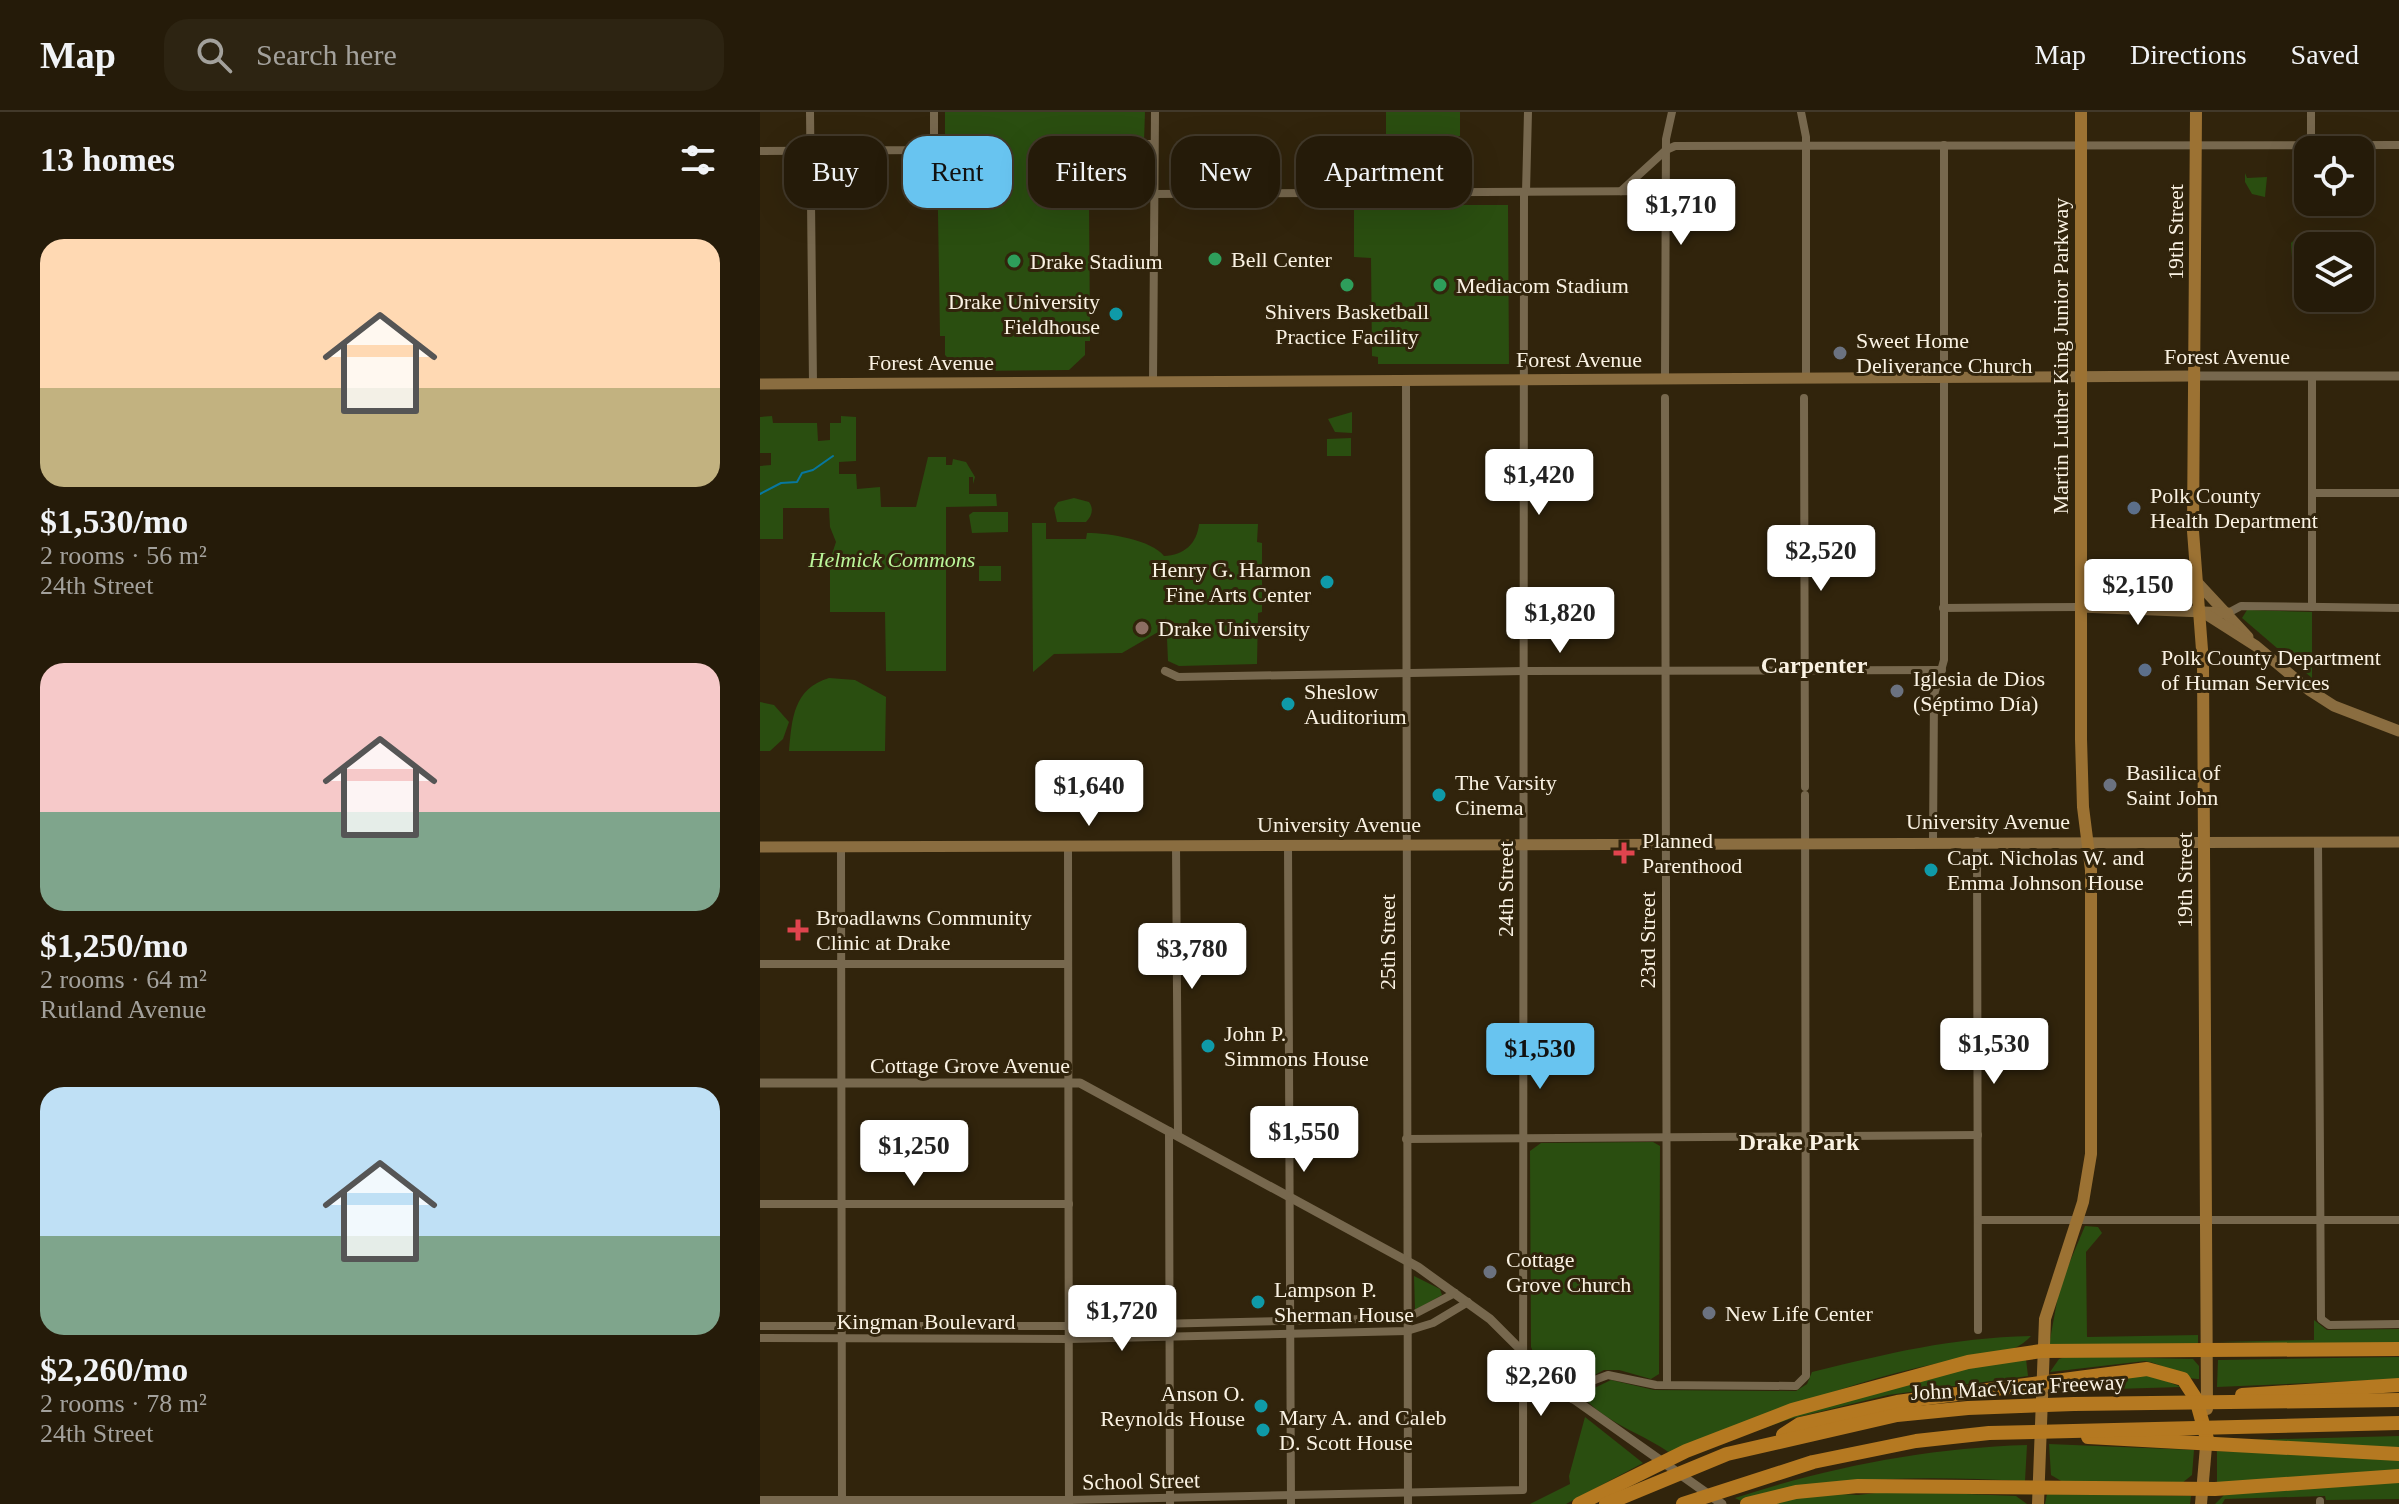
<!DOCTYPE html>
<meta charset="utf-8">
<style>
body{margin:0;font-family:Georgia,serif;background:#2d2412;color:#f1f3f6;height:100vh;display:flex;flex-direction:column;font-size:30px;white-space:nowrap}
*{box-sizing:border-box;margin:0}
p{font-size:26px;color:#a3a19c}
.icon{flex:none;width:44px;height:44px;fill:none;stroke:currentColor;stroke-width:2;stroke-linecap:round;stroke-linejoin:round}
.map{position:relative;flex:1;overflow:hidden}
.drawer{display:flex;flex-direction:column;background:#251b09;width:760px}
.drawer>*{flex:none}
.banner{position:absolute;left:24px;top:24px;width:760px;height:72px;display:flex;gap:16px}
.tools{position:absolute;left:1534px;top:24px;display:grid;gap:16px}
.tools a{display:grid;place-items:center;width:80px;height:80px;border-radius:16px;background:#251b09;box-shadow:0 8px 32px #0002,0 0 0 2px #42392a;font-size:40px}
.price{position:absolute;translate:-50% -68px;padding:0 18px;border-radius:8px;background:#fff;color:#222;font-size:26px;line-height:52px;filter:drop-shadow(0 2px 4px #0008)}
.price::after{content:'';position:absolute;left:50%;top:48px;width:24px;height:18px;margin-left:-12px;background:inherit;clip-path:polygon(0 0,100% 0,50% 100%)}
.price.active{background:#68c4f0;color:#111}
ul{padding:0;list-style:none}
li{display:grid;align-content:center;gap:16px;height:424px;padding:0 40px}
li span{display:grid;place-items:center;height:248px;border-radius:24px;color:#555}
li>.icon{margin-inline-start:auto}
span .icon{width:144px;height:144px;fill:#fffc;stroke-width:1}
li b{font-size:34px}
h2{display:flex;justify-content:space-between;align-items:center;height:96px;padding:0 40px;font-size:34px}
.pill{padding:0 28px;border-radius:24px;background:#251b09;box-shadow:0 8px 32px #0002,0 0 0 2px #42392a;font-size:28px;line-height:72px}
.pill.active{background:#68c4f0;color:#111}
header{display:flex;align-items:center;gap:48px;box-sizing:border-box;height:112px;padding:0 40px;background:#251b09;border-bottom:2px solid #42392a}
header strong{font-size:38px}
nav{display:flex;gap:44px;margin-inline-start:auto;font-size:28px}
.search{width:560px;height:72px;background:#2d2412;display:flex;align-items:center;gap:20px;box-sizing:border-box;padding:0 28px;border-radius:24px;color:#a3a19c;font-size:30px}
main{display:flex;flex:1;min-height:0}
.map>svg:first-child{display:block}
.green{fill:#2a4e10}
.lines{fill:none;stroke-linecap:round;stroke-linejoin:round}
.stream{stroke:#08779e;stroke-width:2}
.minor{stroke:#77684e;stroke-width:8}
.tertiary{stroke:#77684e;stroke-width:9}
.secondary{stroke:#8a6d40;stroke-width:11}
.primary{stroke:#9c7233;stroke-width:12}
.motorway{stroke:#b57921;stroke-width:14}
.leisure-dot{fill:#2e9e5b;stroke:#31240c;stroke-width:3}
.culture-dot{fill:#0f9aa8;stroke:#31240c;stroke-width:3}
.worship-dot{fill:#6b7280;stroke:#31240c;stroke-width:3}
.service-dot{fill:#5c6f8a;stroke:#31240c;stroke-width:3}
.education-dot{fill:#8d6e63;stroke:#31240c;stroke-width:3}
.health-dot{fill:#e0444e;stroke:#31240c;stroke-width:3}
.labels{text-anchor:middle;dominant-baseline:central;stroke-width:6;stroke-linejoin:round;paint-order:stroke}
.street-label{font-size:22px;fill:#faf2e3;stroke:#31240c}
.poi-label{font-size:22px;fill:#faf2e3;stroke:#31240c;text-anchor:start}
.park-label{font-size:22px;font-style:italic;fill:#baf69a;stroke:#31240c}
.neighbourhood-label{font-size:24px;font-weight:bold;fill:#faf2e3;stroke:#31240c}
</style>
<header>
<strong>Map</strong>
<div class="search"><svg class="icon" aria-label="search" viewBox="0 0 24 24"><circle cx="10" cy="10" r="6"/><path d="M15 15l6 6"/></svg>Search here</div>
<nav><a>Map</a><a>Directions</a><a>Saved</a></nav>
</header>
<main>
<section class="drawer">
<h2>13 homes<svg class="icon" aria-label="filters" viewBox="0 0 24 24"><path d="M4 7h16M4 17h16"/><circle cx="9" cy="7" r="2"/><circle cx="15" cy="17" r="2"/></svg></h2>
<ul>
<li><span style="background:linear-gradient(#ffd9b3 60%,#c2b280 0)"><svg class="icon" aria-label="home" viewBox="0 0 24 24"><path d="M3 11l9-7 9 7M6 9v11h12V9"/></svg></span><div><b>$1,530/mo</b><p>2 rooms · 56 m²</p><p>24th Street</p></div></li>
<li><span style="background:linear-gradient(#f6c9c9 60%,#7fa58c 0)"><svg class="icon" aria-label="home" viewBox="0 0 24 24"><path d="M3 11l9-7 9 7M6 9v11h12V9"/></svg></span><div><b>$1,250/mo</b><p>2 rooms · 64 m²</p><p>Rutland Avenue</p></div></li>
<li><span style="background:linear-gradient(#bfe0f5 60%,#7fa58c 0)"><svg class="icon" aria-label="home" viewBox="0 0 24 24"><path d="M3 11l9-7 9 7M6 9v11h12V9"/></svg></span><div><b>$2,260/mo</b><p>2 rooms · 78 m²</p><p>24th Street</p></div></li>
</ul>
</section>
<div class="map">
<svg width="1639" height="1392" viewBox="0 0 1639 1392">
<rect width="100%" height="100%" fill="#31240c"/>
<g class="green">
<path d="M185 0H385L384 29 332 30 335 87 329 88 330 229H325V243L309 258 200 259 185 243V224H180L177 41 185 28Z"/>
<rect x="626" y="0" width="74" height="24"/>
<path d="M1485 61 1487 66 1507 65 1505 85 1492 82 1485 70Z"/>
<path d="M594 93H748L749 252H618V245L612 244 611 146 594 145Z"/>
<path d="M1540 123 1546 137 1539 145 1532 146 1531 131Z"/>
<path d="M592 300V321L575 320 568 307Z"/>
<path d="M12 304 13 311H57L58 329 70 328V311H81V304L96 305V349L79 350V362H96L97 377 120 375 121 395H156L168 345H186V353H192L193 347 206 350 215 365 213 372V365H209V382H236L237 394 186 395V559H126L125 500H70V448L76 430 70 415 69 396H23V427H0V354L11 353V341H0V305Z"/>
<path d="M591 326V344H567V327Z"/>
<path d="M314 386 329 390C334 397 332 404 326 410H297L294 396 298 390Z"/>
<path d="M213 400H248V420L212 421 209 403Z"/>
<path d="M272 411H286V427H326L327 421C349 421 392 428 404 444 424 443 437 432 439 412H498L497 430 502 431V500L498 501 497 552 419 554 408 549 406 504 405 516 362 541 294 542 273 560Z"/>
<rect x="219" y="454" width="22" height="15"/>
<path d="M1487 498 1552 500V566L1482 506Z"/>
<path d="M69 566 95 568 126 585 125 639H29C32 607 33 577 69 566Z"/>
<path d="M0 590 14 593 29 610 23 627 10 639H0Z"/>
<path d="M893 1030 900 1034 899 1262 891 1267 859 1258H844L810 1276 774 1242 771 1235 770 1039 781 1031Z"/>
<path d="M1325 1114 1338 1115 1342 1121 1326 1140 1327 1225 1438 1223V1232L1289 1233 1300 1173Z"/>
<path d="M654 1164 680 1177 682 1183 655 1198Z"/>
<path d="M1554 1208 1567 1218 1639 1217V1233L1457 1230 1554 1228Z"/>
<path d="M1271 1224C1253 1246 1206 1246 1179 1251 1086 1270 998 1307 910 1341 883 1322 851 1313 827 1289L828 1279 851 1268 894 1278 1036 1279 1047 1272 1052 1260C1130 1241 1190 1226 1271 1224Z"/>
<path d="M1308 1244 1433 1247 1439 1254V1267C1426 1268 1404 1252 1385 1249L1290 1260 1299 1247Z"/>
<path d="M1639 1245V1267L1457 1275 1458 1248Z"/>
<path d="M1266 1247 1268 1264 1128 1283 1030 1307 944 1337 1047 1298 1174 1262Z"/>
<path d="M1388 1262 1421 1275 1289 1279V1275Z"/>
<path d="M825 1305 883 1351 806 1392H770L810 1372 809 1364Z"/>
<path d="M1639 1324V1337L1484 1328Z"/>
<path d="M1289 1332 1434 1338 1432 1363 1422 1371 1303 1370 1291 1363Z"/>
<path d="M1267 1333 1265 1369C1165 1364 1078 1363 981 1389L975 1386C1070 1355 1167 1336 1267 1333Z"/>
<path d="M1457 1339 1639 1346V1358L1457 1372Z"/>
<path d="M1639 1367V1387L1566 1388 1565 1384 1465 1387 1462 1392H1455L1465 1382Z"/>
<path d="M1133 1379 1256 1384 1267 1392H1007L1064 1381 1098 1383Z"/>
<path d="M1287 1382 1431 1384 1430 1392H1285Z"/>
</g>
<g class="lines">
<path class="stream" d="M0 382 21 371 37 370 42 361 53 358 73 344"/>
<g class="minor">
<path d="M50 0 53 271"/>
<path d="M1041 0 1046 25V266"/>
<path d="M324 33 394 32"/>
<path d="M1551 33V0"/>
<path d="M0 39 166 38 174 31V0"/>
<path d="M861 79 906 38 915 34 1639 33"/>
<path d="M766 80 768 0"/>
<path d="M394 82 905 79"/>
<path d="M1552 264V495"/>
<path d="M905 266 906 27 912 0"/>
<path d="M646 268 648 1392"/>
<path d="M393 269 395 0"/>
<path d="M905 286 907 1273"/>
<path d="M1044 286 1045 675"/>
<path d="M1552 381H1639"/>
<path d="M1183 496 1320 495"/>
<path d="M1468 501 1481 494 1639 496"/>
<path d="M405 559 418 565 763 559 1182 558"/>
<path d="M1173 729 1174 583 1184 548V33"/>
<path d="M1217 729 1218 1218"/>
<path d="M1558 730 1561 1207 1569 1213 1639 1212"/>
<path d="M528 732 531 1392"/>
<path d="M416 733 418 1024"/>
<path d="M308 734 309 1391"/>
<path d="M81 735 82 1391"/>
<path d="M0 852H308"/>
<path d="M409 1019 410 1392"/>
<path d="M646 1027 1218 1023"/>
<path d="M0 1092H309"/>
<path d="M1218 1108H1639"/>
<path d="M0 1214H309L647 1206 695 1181"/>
<path d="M0 1226 309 1227 647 1219 673 1211 708 1190"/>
<path d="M812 1287 832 1269 848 1263 896 1273 1036 1274 1046 1264 1045 683"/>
<path d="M0 1388H309L763 1378 764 80"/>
<path d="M1560 1389V1392"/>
</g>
<g class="tertiary">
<path d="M1435 264H1639"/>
<path d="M0 971H320L658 1155 730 1207 801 1278 962 1392"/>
</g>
<g class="secondary">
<path d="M0 272 1435 264"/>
<path d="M1436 469 1488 525"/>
<path d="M1320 495 1468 501"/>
<path d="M1438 497 1496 534 1549 578 1574 594 1639 619"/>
<path d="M0 735 1639 730"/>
</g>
<g class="primary">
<path d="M1436 0 1433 419 1443 551 1447 1297"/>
<path d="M1278 1392 1285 1207 1323 1090 1331 1042V758L1323 695 1321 627V0"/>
<path d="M1441 1392 1447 1323"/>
</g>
<g class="motorway">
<path d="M1482 1283 1639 1273"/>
<path d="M1023 1323 1040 1312 1137 1290 1387 1257 1423 1267 1436 1287 1447 1327"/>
<path d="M1328 1325 1639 1342"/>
<path d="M819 1392 926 1339 1032 1298 1208 1250 1281 1239 1639 1237"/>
<path d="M846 1392 967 1342 1137 1303 1208 1296 1314 1292 1639 1288"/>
<path d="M923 1392 1053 1350 1156 1329 1229 1321 1639 1311"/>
<path d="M987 1392 1036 1380 1098 1374 1455 1377 1639 1364"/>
</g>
</g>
<g class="leisure-dot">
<circle cx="455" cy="147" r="8"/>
<circle cx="254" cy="149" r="8"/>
<circle cx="587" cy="173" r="8"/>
<circle cx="680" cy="173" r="8"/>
</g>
<g class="culture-dot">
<circle cx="356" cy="202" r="8"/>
<circle cx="567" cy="470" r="8"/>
<circle cx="528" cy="592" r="8"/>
<circle cx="679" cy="683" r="8"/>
<circle cx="1171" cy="758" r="8"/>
<circle cx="448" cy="934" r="8"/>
<circle cx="498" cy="1190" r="8"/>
<circle cx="501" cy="1294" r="8"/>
<circle cx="503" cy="1318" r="8"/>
</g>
<g class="worship-dot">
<circle cx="1080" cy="241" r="8"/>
<circle cx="1137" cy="579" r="8"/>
<circle cx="1350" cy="673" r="8"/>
<circle cx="730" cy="1160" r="8"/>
<circle cx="949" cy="1201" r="8"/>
</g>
<g class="service-dot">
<circle cx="1374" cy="396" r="8"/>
<circle cx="1385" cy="558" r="8"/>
</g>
<circle class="education-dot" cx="382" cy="516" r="8"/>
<g class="health-dot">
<path d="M860 729h8v8h8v8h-8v8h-8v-8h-8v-8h8z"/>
<path d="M34 806h8v8h8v8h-8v8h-8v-8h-8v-8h8z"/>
</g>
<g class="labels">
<g class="street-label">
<text transform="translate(1415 120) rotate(-90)">19th Street</text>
<text transform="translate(1300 244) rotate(-90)">Martin Luther King Junior Parkway</text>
<text x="1467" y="244">Forest Avenue</text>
<text x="819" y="247">Forest Avenue</text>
<text x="171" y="250">Forest Avenue</text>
<text x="1228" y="709">University Avenue</text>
<text x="579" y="712">University Avenue</text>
<text transform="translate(1424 768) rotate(-90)">19th Street</text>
<text transform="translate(745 777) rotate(-90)">24th Street</text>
<text transform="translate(887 828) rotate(-90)">23rd Street</text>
<text transform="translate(627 830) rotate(-90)">25th Street</text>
<text x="210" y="953">Cottage Grove Avenue</text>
<text x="166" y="1209">Kingman Boulevard</text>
<text transform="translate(1258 1275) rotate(-3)">John MacVicar Freeway</text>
<text transform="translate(381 1369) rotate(-1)">School Street</text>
</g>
<g class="poi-label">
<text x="471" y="147">Bell Center</text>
<text x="270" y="149">Drake Stadium</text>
<text x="696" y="173">Mediacom Stadium</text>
<text x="340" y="189" text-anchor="end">Drake University<tspan x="340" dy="25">Fieldhouse</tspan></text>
<text x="587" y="199" text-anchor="middle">Shivers Basketball<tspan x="587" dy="25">Practice Facility</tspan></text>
<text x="1096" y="228">Sweet Home<tspan x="1096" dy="25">Deliverance Church</tspan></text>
<text x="1390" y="383">Polk County<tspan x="1390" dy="25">Health Department</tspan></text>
<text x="551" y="457" text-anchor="end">Henry G. Harmon<tspan x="551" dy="25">Fine Arts Center</tspan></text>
<text x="398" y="516">Drake University</text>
<text x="1401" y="545">Polk County Department<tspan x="1401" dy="25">of Human Services</tspan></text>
<text x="1153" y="566">Iglesia de Dios<tspan x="1153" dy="25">(Séptimo Día)</tspan></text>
<text x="544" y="579">Sheslow<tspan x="544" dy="25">Auditorium</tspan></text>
<text x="1366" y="660">Basilica of<tspan x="1366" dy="25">Saint John</tspan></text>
<text x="695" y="670">The Varsity<tspan x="695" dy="25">Cinema</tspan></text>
<text x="882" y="728">Planned<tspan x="882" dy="25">Parenthood</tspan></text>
<text x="1187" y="745">Capt. Nicholas W. and<tspan x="1187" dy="25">Emma Johnson House</tspan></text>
<text x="56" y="805">Broadlawns Community<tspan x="56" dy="25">Clinic at Drake</tspan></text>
<text x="464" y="921">John P.<tspan x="464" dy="25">Simmons House</tspan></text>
<text x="746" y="1147">Cottage<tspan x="746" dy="25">Grove Church</tspan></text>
<text x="514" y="1177">Lampson P.<tspan x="514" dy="25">Sherman House</tspan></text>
<text x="965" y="1201">New Life Center</text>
<text x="485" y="1281" text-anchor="end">Anson O.<tspan x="485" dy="25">Reynolds House</tspan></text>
<text x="519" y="1305">Mary A. and Caleb<tspan x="519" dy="25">D. Scott House</tspan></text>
</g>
<g class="park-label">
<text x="132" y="447">Helmick Commons</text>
</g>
<g class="neighbourhood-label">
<text x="1054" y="553">Carpenter</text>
<text x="1039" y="1030">Drake Park</text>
</g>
</g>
</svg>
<div class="tools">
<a><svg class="icon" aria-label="locate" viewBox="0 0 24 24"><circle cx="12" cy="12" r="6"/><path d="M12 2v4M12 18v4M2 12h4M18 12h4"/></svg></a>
<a><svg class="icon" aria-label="layers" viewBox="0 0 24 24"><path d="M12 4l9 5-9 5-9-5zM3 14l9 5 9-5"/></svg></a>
</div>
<b class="price" style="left:921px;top:135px">$1,710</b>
<b class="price" style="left:779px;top:405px">$1,420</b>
<b class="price" style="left:1061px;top:481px">$2,520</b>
<b class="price" style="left:1378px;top:515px">$2,150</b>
<b class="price" style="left:800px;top:543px">$1,820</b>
<b class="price" style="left:329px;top:716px">$1,640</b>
<b class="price" style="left:432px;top:879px">$3,780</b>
<b class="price" style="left:1234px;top:974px">$1,530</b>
<b class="price active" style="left:780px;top:979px">$1,530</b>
<b class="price" style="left:544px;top:1062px">$1,550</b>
<b class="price" style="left:154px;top:1076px">$1,250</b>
<b class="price" style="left:362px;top:1241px">$1,720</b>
<b class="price" style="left:781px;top:1306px">$2,260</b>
<div class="banner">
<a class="pill">Buy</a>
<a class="pill active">Rent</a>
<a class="pill">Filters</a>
<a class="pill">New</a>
<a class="pill">Apartment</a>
</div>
</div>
</main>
